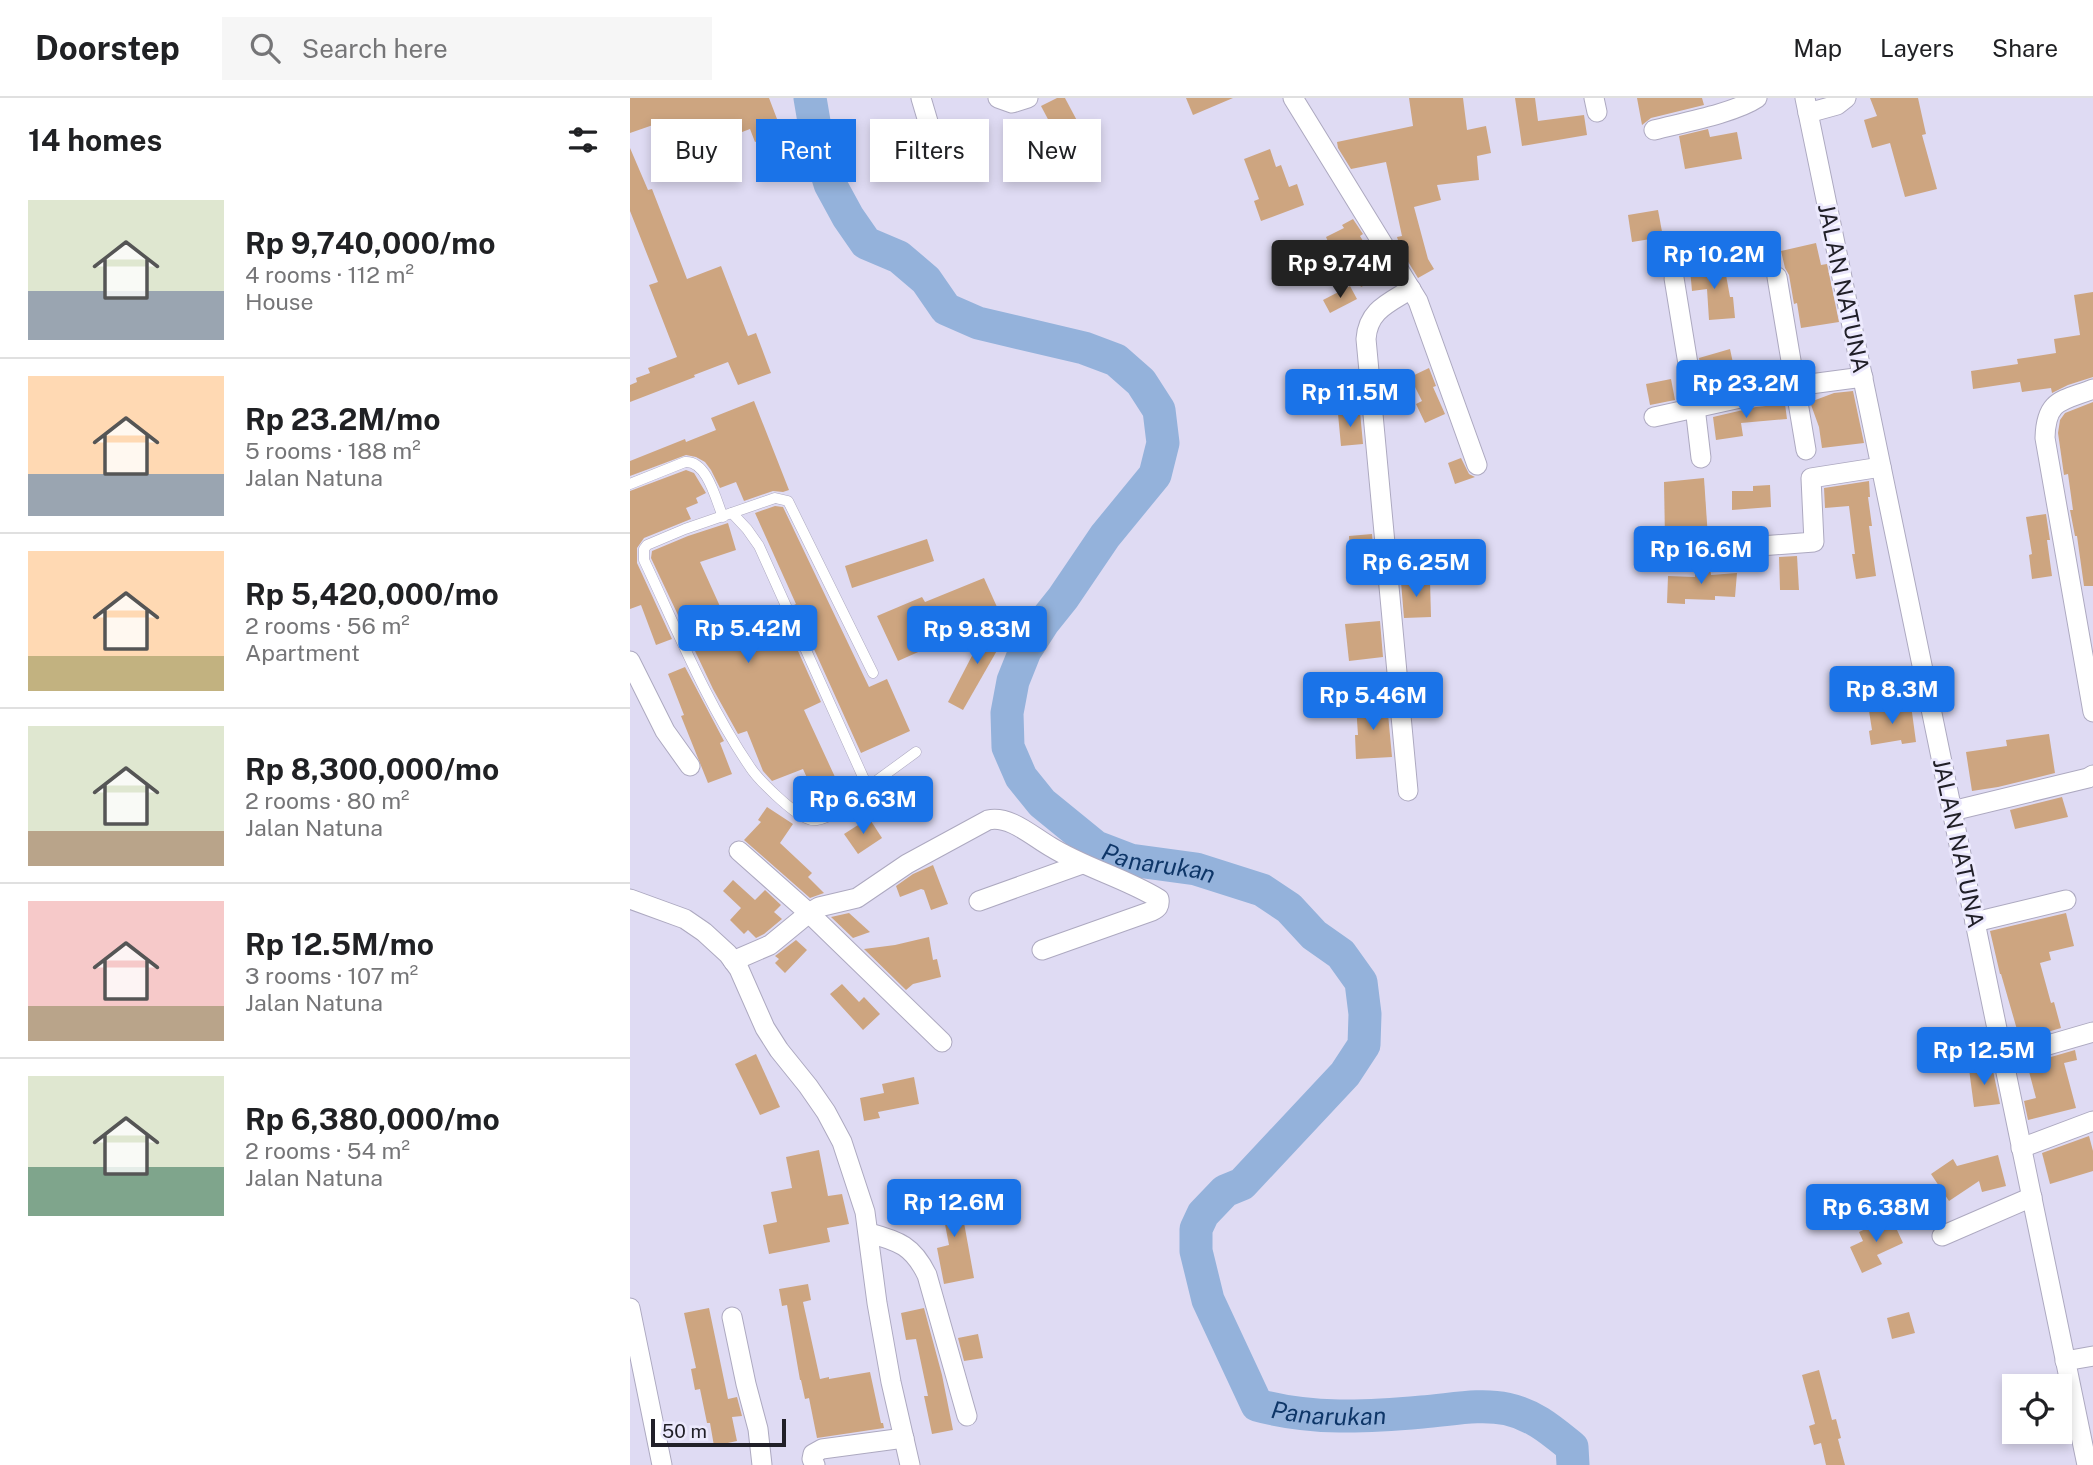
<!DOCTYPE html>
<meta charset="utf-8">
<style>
body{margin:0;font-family:"Public Sans",sans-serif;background:#f6f6f6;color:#202124;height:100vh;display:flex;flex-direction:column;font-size:26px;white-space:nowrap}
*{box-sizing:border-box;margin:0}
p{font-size:23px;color:#757577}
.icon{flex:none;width:38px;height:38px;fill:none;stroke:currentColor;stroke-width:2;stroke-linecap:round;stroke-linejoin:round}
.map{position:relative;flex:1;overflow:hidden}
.sheet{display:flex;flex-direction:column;background:#fff;width:630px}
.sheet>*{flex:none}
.top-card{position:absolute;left:21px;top:21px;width:665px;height:63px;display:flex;gap:14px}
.buttons{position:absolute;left:1372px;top:1276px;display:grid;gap:14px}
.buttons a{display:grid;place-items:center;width:70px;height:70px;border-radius:0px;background:#fff;box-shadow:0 4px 10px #0003;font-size:35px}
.scale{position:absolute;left:21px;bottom:18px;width:135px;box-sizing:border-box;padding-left:7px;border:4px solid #212028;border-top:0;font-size:19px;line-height:24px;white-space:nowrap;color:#212028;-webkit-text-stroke:5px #ece9fd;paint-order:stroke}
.price{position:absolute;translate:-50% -60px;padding:0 16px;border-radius:7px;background:#1a73e8;color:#fff;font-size:23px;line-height:46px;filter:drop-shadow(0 2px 4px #0008)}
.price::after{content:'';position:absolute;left:50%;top:42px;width:21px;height:16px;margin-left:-10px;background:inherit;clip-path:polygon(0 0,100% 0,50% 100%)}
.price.current{background:#222;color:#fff}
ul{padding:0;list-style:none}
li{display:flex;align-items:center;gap:21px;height:175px;padding:0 28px}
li+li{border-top:2px solid #e0e0e0}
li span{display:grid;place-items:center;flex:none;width:196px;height:140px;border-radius:0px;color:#555}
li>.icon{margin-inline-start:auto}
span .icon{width:84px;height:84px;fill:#fffc;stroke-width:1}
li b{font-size:30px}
h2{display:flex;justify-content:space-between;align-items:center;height:84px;padding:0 28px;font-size:30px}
.chip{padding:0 24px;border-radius:0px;background:#fff;box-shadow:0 4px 10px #0003;font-size:24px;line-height:63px}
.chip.current{background:#1a73e8;color:#fff}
header{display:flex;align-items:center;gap:42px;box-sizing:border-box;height:98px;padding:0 35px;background:#fff;border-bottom:2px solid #e0e0e0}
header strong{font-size:33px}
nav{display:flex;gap:38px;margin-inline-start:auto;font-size:24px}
.search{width:490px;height:63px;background:#f6f6f6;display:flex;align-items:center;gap:18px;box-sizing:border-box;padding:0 24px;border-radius:0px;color:#757577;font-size:26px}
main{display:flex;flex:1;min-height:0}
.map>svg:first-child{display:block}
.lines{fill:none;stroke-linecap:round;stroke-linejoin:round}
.river{stroke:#94b2db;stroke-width:33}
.building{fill:#cda580}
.lane-casing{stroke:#ada9c0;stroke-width:11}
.street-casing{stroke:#ada9c0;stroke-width:21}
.lane{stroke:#fff;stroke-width:10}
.street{stroke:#fff;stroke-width:19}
.labels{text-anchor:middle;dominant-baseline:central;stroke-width:6;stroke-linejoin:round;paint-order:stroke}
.street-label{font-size:23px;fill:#212028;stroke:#ece9fd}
.water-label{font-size:24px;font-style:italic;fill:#0e3668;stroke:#ece9fd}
</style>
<header>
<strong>Doorstep</strong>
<div class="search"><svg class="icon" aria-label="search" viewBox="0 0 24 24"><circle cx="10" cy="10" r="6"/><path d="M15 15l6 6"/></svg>Search here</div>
<nav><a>Map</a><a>Layers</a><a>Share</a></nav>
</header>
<main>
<section class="sheet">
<h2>14 homes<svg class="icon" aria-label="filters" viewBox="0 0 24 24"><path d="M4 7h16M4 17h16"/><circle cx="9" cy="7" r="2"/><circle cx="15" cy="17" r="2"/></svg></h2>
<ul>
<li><span style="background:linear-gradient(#dfe7d0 65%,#9aa5b1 0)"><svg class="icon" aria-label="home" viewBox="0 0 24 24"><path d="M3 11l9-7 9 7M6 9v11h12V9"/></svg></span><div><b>Rp 9,740,000/mo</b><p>4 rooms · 112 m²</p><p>House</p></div></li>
<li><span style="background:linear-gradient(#ffd9b3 70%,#9aa5b1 0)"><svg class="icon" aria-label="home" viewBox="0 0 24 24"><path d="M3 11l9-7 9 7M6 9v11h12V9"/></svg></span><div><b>Rp 23.2M/mo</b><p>5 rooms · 188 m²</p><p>Jalan Natuna</p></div></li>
<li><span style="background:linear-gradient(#ffd9b3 75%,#c2b280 0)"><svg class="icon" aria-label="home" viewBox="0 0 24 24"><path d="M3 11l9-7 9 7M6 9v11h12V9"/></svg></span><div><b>Rp 5,420,000/mo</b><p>2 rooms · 56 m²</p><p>Apartment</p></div></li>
<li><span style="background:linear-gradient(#dfe7d0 75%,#b9a48a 0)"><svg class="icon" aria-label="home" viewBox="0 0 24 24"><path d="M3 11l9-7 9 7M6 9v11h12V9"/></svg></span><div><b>Rp 8,300,000/mo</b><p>2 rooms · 80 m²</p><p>Jalan Natuna</p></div></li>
<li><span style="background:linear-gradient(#f6c9c9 75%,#b9a48a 0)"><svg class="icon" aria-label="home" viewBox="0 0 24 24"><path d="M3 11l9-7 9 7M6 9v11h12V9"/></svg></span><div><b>Rp 12.5M/mo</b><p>3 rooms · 107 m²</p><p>Jalan Natuna</p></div></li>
<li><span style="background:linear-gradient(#dfe7d0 65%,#7fa58c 0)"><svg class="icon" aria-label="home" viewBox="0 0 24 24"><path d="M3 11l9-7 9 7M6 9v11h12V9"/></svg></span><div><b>Rp 6,380,000/mo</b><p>2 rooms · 54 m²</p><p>Jalan Natuna</p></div></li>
</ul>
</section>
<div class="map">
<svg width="1463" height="1367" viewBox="0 0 1463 1367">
<rect width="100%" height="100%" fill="#dfdbf3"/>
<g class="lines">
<path class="river" id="s1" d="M180 0 188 47 200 86 218 119 236 145 269 159 296 182 316 211 348 225 454 250 486 262 511 284 529 312 533 345 525 377 475 438 433 500 413 525 395 553 383 583 377 615 378 649 391 679 412 705 466 749 500 762 566 771 632 792 659 810 684 837 711 856 731 884 735 916 734 947 715 976 612 1086 595 1093 573 1116 566 1131V1153L578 1202 627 1307C681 1322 737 1319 792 1314 820 1312 850 1305 877 1311 904 1317 921 1332 942 1349L943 1367"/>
</g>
<g class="building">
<path d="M0 0H139L152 34 125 44 120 31 70 50 65 37 32 50 23 27 0 35Z"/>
<path d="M427 0H435L461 49 439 61 411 8Z"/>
<path d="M556 0H603L563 17Z"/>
<path d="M779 0H833L837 32 856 28 861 55 847 58 849 82 807 87 811 102 784 109 798 161 804 171 788 180 771 152 767 139 772 138 756 64 721 71 708 50 707 44 783 28Z"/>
<path d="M885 0H905L908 23 954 17 957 37 892 48Z"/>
<path d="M1007 0H1072L1074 7 1021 20 1012 27Z"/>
<path d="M1240 0H1288L1296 36 1292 37 1307 91 1275 99 1260 45 1242 50 1234 22 1247 18Z"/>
<path d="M1078 31 1080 39 1107 34 1112 61 1055 71 1049 38Z"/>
<path d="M0 50 18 92 22 91 57 181 91 168 118 238 126 235 141 275 108 287 98 264 64 277 65 279 0 304V287L7 284 6 280 20 275 18 270 47 259 19 187 28 184 0 113Z"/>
<path d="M640 51 646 69 651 67 659 89 667 86 674 107 631 123 624 103 629 101 614 61Z"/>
<path d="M1028 112 1033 139 1002 144 998 117Z"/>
<path d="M723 121 733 136 730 138 746 164 749 163 757 176 731 189 707 151 702 153 696 139 714 130 712 127Z"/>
<path d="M1186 145 1191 167 1197 166 1209 224 1171 230 1167 205 1164 206 1159 177 1155 170 1151 153Z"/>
<path d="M1094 166 1100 199H1103L1105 220 1079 222 1077 191 1062 193 1060 171Z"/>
<path d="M720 188 727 201 700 215 693 202Z"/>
<path d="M1463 194V279L1438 287 1422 295 1421 290 1392 294 1390 284 1343 291 1341 273 1388 266 1387 261 1426 255 1424 241 1450 237 1444 197Z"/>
<path d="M1100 251 1108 288 1079 294V292L1075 293 1069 260Z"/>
<path d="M799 270 806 288 803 289 815 316 795 325 786 306 792 303 780 279Z"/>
<path d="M1041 281 1045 302 1020 307 1016 286Z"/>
<path d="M1223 293 1234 345 1192 350 1189 329 1180 304 1204 295Z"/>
<path d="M124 303 159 392 153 394 143 393 114 403 106 384 90 390 81 372 75 364 66 359 56 357 0 378V363L55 341 56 344 86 332 81 320Z"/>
<path d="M1463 304V488H1454L1447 438H1445L1440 412H1443L1438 376 1434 377 1428 335 1430 322 1435 315Z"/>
<path d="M1155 306 1157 321 1111 325 1113 338 1086 342 1083 319 1126 309Z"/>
<path d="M730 314 733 346 711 348 708 316Z"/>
<path d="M831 360 839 376 845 379 825 386 818 365Z"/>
<path d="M56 372 64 375 76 395 66 400 68 405 56 410 61 421 14 440 7 450V465L42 541 26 547 11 507 0 511V393Z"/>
<path d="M1074 380 1078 440 1035 441 1034 384Z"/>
<path d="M1239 383 1240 399H1238L1242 428H1239L1246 478 1226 481 1222 456H1225L1219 408 1195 410 1194 390Z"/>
<path d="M1140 387 1141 409 1102 412V393H1123V388Z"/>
<path d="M145 408 153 409 239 589 257 581 280 633 231 655 164 507 166 506 125 415Z"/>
<path d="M1416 416 1420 442H1417L1422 478 1402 481 1399 457 1402 456 1396 419Z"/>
<path d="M98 425 106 452 70 464 102 535 150 513 191 604 174 612 211 692 187 702 173 671 142 683 133 673 117 633 108 636 83 591 21 460 22 453 58 438Z"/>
<path d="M742 436 746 484 721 485 719 438Z"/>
<path d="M297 441 304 463 222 490 215 468Z"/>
<path d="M1167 458 1169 492H1150L1149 459Z"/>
<path d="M1065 469H1080L1081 477 1107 475 1105 499 1085 498V502L1055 501V506L1037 505 1038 478 1065 479Z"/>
<path d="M354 480 367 509 309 535 313 543 268 563 247 518 292 499 295 504Z"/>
<path d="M800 483 801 519 774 520 771 484Z"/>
<path d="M750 523 753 559 719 563 715 526Z"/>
<path d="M359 525 377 535 333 612 318 604Z"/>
<path d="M55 569 94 643 90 645 102 676 78 685 51 618 54 617 38 576Z"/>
<path d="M757 605 762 659 726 661 725 637H728L726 607Z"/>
<path d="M1281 607 1286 644 1272 646 1271 642 1241 647 1239 633 1242 632 1239 613Z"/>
<path d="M1419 636 1425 675 1368 689 1342 693 1336 654 1377 648 1376 642Z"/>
<path d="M1432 699 1438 719 1385 731 1380 712Z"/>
<path d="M137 709 163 726 150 745 182 775 178 779 194 795 180 800 114 742 131 724 128 722Z"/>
<path d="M239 720 252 740 228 756 214 736Z"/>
<path d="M303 767 318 806 301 812 294 792 291 791 270 799 266 788 283 776Z"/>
<path d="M103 782 125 802 135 792 151 807 144 814 152 821 134 836 126 840 118 832 114 836 100 822 111 810 93 793Z"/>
<path d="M219 815 240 834 223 840 201 819Z"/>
<path d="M1436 815 1444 848 1419 854 1421 862 1410 865 1421 905 1424 904 1431 930 1390 942 1371 876H1370L1360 833Z"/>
<path d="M299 839 303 862 307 861 311 879 283 886 276 892 234 851 265 847Z"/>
<path d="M166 842 177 852 155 875 145 865 149 861 145 858Z"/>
<path d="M212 886 229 904 234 899 250 916 233 932 200 896Z"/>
<path d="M1445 952 1447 962 1434 965 1446 1010 1398 1022 1394 1003 1406 1000 1397 966Z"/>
<path d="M126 956 150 1009 130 1017 105 966Z"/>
<path d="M1362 968 1370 1006 1344 1009 1339 971Z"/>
<path d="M284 979 289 1006 248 1014 250 1020 234 1023 230 1000 254 995 252 986Z"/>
<path d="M1459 1038 1463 1053V1073L1420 1086 1412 1055Z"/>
<path d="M189 1052 198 1098 212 1096 219 1126 197 1130 200 1144 139 1156 133 1127 147 1124 141 1094 162 1090 156 1059Z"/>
<path d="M1368 1057 1376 1088 1352 1094 1349 1083 1319 1103 1301 1076 1323 1061 1327 1068Z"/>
<path d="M327 1086 344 1180 314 1186 307 1150 319 1147 308 1090Z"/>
<path d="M1261 1119 1273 1145 1247 1157 1252 1166 1232 1175 1220 1149 1233 1143 1229 1134Z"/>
<path d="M178 1186 181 1202 173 1204 190 1281 199 1279V1281L240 1274 251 1325H253L254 1330 187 1340 179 1300 175 1301 171 1282H170L157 1207 152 1208 149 1191Z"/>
<path d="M79 1210 98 1301 107 1299 112 1318 102 1319 107 1343 84 1348 80 1325H77L70 1291 65 1292 61 1271 66 1270 54 1215Z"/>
<path d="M294 1210 312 1277 323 1332 302 1336 294 1298H298L286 1241 276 1242 271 1215Z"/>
<path d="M1279 1214 1285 1235 1262 1241 1257 1220Z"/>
<path d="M348 1236 353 1260 334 1263 328 1240Z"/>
<path d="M1189 1272 1202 1322 1206 1321 1211 1340 1208 1341 1215 1367H1196L1191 1345 1184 1347 1179 1328 1185 1326 1172 1277Z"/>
</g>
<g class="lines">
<defs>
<g id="lane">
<path d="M0 386 55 364C77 362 86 402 93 419"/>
<path d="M102 415 117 431 129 448 238 690"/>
<path d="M243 575 158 403 145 400 55 431 17 447 14 451V462C47 532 77 606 120 669 129 683 162 714 176 720 184 724 190 722 197 719L286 654"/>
</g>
<g id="street">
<path d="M368 0 382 5 398 0"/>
<path d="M663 0 788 203 847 367"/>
<path d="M964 0 967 14"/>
<path d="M1175 0 1457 1367"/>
<path d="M1178 15 1207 7 1216 0"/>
<path d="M1024 32C1051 25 1105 15 1127 0"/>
<path d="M252 65 295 44 299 39V27L291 0"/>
<path d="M1147 179 1176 352"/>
<path d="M1044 180 1065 309 1071 360"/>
<path d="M1463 291C1432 303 1416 301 1415 340L1463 614"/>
<path d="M1024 319 1165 288 1233 279"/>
<path d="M1051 454 1184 444 1181 380 1251 369"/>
<path d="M0 563 35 633 60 668"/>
<path d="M778 693 736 241C738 212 759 205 781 191"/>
<path d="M1322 713 1458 680 1463 677"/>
<path d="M109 753 179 815 312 944"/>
<path d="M0 801 55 821 74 834 98 856 109 871 135 930 149 952 178 988 196 1014 212 1044 235 1114 247 1205 261 1284 280 1367"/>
<path d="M349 803 452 766"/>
<path d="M1345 824 1436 802"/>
<path d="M103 863 140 847 179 815 189 809 227 800 277 766 358 722C380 717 403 739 421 749 455 770 495 780 529 801 530 808 528 810 522 813L412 852"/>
<path d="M1373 960 1463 934"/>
<path d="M1391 1050 1463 1023"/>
<path d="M239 1135C269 1143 283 1148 297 1177L337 1318"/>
<path d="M1312 1138 1402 1099"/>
<path d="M0 1210 32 1367"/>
<path d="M102 1219 116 1286 128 1331 132 1367"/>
<path d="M1435 1263 1463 1258"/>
<path d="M185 1367 182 1361 183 1356 192 1351 274 1340"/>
</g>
</defs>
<use href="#lane" class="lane-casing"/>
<use href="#street" class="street-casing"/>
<use href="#lane" class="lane"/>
<use href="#street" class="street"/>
</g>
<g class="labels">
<g class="street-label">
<text transform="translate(1214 190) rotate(78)">JALAN NATUNA</text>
<text transform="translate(1329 745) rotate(78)">JALAN NATUNA</text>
</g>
<g class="water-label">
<text stroke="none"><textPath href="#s1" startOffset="1094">Panarukan</textPath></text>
<text stroke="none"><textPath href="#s1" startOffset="1914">Panarukan</textPath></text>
</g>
</g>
</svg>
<div class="buttons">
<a><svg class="icon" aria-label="locate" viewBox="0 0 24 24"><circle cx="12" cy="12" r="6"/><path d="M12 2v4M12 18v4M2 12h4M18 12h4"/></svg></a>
</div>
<div class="scale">50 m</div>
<b class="price" style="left:1084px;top:193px">Rp 10.2M</b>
<b class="price current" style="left:710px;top:202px">Rp 9.74M</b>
<b class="price" style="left:1116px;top:322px">Rp 23.2M</b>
<b class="price" style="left:720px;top:331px">Rp 11.5M</b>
<b class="price" style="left:1071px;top:488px">Rp 16.6M</b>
<b class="price" style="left:786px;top:501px">Rp 6.25M</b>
<b class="price" style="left:118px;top:567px">Rp 5.42M</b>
<b class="price" style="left:347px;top:568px">Rp 9.83M</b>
<b class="price" style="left:1262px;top:628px">Rp 8.3M</b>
<b class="price" style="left:743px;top:634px">Rp 5.46M</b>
<b class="price" style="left:233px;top:738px">Rp 6.63M</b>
<b class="price" style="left:1354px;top:989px">Rp 12.5M</b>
<b class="price" style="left:324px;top:1141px">Rp 12.6M</b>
<b class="price" style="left:1246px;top:1146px">Rp 6.38M</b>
<div class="top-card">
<a class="chip">Buy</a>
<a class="chip current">Rent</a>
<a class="chip">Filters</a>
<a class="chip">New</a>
</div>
</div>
</main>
